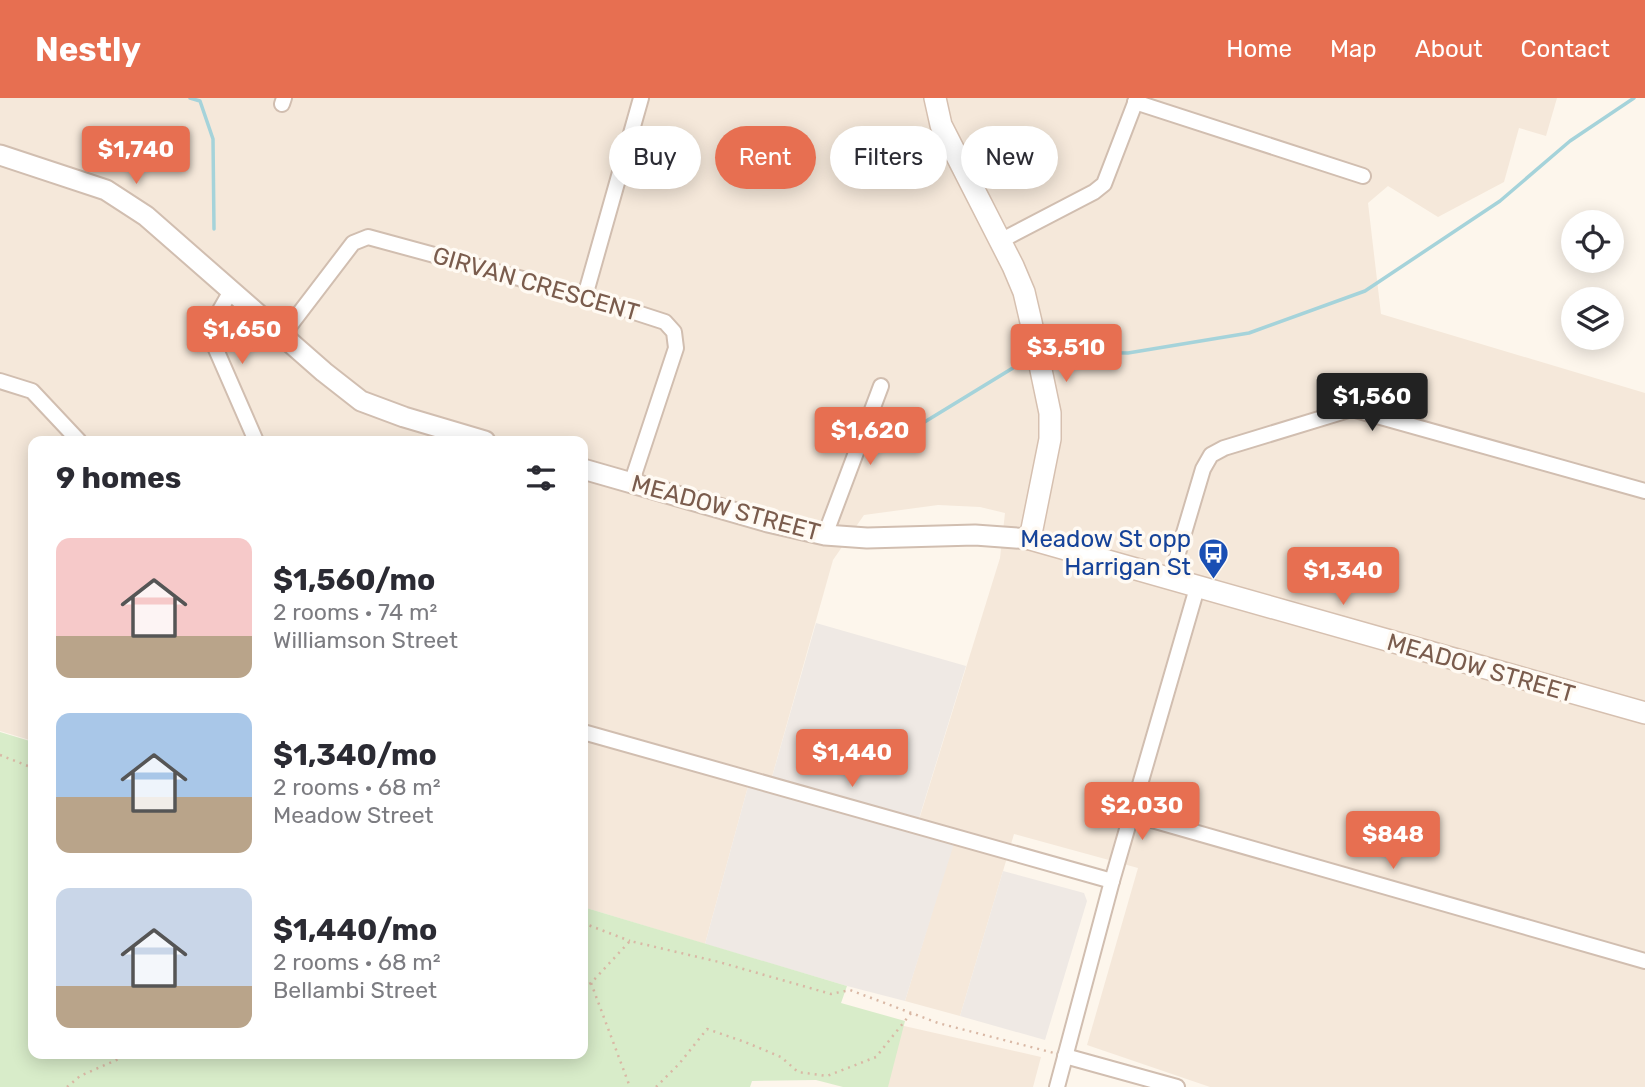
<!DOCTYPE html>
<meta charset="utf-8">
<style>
body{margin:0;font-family:Rubik,sans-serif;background:#f7f7f7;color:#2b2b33;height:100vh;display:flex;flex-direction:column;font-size:26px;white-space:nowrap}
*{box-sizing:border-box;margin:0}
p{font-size:23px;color:#7c7c81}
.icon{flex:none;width:38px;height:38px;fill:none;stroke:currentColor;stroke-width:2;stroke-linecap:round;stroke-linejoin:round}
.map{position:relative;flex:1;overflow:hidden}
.panel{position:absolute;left:28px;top:338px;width:560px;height:623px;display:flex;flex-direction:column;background:#fff;border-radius:14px;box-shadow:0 4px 18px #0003}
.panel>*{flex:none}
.top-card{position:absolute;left:609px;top:28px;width:665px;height:63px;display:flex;gap:14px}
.buttons{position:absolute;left:1561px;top:112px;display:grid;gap:14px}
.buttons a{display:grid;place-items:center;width:63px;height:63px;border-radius:50%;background:#fff;box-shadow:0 4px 18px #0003;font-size:35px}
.price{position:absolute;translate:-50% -60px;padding:0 16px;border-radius:7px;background:#e76f51;color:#fff;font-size:23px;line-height:46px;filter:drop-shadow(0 2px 4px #0008)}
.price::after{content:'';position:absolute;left:50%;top:42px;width:21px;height:16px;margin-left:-10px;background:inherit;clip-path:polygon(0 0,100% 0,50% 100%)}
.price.selected{background:#222;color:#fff}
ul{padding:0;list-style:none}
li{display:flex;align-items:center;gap:21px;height:175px;padding:0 28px}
li span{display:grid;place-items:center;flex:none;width:196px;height:140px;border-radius:14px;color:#555}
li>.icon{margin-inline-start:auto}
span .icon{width:84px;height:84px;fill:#fffc;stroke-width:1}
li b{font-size:30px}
h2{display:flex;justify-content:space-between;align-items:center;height:84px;padding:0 28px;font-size:30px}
.pill{padding:0 24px;border-radius:32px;background:#fff;box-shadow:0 4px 18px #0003;font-size:24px;line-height:63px}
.pill.selected{background:#e76f51;color:#fff}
header{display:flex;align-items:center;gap:42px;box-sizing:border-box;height:98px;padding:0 35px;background:#e76f51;color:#fff}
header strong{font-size:33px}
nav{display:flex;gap:38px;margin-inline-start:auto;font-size:24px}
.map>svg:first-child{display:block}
.residential{fill:#f5e8da}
.industrial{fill:#efe9e4}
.green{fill:#d8ecc9}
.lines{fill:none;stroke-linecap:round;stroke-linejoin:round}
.stream{stroke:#a5d3da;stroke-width:3.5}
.minor-casing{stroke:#d1beb0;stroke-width:18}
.tertiary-casing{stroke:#d1beb0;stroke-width:23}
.secondary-casing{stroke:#d6c0b0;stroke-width:24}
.path{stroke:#d9b8a5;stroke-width:2.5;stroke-dasharray:2 5;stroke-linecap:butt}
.minor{stroke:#fff;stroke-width:14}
.tertiary{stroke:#fff;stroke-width:19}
.secondary{stroke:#fff;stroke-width:21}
.labels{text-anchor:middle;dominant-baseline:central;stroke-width:7;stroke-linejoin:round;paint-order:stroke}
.street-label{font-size:24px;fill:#7a5c4d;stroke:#fffaf3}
.transit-label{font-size:24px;fill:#164399;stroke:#fffaf3;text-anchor:end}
</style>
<header>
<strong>Nestly</strong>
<nav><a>Home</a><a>Map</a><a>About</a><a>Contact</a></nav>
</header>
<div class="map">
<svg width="1645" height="989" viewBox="0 0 1645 989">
<rect width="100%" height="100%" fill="#fdf6ec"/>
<g class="residential">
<path d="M0 0H1557L1546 38 1519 30 1504 84 1438 119 1388 88 1368 105 1381 216 1645 295V989H1210L1087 947 1138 770 1014 736 960 918 905 903 955 739 917 728 1000 460 1005 415 980 409 938 407 864 417 833 462 770 686 750 681 705 846 583 809V343H33V643L0 633Z"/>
<path d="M882 923 1041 959 1033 989H864Z"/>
</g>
<g class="industrial">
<path d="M816 525 966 568 917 727 956 739 905 903 847 888 705 846 750 681 770 686Z"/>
<path d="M1003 773 1084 795 1087 803 1045 942 960 918Z"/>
</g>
<path class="green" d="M0 634 33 644V956H583V809L847 888 841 905 905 923 888 989H843L816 982 752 983 750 989H0Z"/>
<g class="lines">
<g class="stream">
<path d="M190 0 200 3 213 41 214 131"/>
<path d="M1062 254 1128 255 1249 235 1365 193 1500 103 1570 43 1634 0"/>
<path d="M900 339 1021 265"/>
</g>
<defs>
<g id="minor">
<path d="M1135 4 1363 78"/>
<path d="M282 6 284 0"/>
<path d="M1002 142 1094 94 1104 86 1137 0"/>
<path d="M231 193 208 233 256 343"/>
<path d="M585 198 641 0"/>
<path d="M282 238 353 145 368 139 585 198 665 224 674 234 676 250 631 386"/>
<path d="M0 283 32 293 79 343"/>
<path d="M825 437 881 288"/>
<path d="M1170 482 1203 371 1211 357 1224 350 1352 311 1645 393"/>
<path d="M583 634 1112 783"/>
<path d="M1131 716 1645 863"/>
<path d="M1065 958 1177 989"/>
<path d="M1057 989 1112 783 1197 490"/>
</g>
<g id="tertiary">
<path d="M0 57 106 92 146 118 324 274 361 303 404 319 485 343"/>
<path d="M583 371 768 424 825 437 867 440 975 437 1030 441"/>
</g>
<path id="secondary" d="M935 0 941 27 1013 168 1024 194 1031 224 1050 315V341L1030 441 1645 615"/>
</defs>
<use href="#minor" class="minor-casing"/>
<use href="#tertiary" class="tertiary-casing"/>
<use href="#secondary" class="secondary-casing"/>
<g class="path">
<path d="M0 657 33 670"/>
<path d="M583 825 630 843"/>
<path d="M591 885 630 989"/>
<path d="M583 889 591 885 630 843 719 864 831 896 850 892 938 925 1054 955"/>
<path d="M67 989 80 978 130 956"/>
<path d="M656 989 679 966 707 931 745 944 781 959 798 974 827 978 876 959 912 914"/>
</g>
<use href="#minor" class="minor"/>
<use href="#tertiary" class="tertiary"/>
<use href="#secondary" class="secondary"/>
</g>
<defs>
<symbol id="bus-pin" viewBox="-11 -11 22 30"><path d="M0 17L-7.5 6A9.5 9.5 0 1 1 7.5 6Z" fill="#1a4fb4" stroke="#fffaf3"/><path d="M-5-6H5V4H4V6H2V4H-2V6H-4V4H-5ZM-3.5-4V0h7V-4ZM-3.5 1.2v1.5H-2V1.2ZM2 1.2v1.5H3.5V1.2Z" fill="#fff"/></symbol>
</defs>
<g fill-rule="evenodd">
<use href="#bus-pin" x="1196" y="438" width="35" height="47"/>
</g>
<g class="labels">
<g class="street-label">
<text transform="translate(536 186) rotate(16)">GIRVAN CRESCENT</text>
<text transform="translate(726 410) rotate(15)">MEADOW STREET</text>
<text transform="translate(1481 570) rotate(16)">MEADOW STREET</text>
</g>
<g class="transit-label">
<text x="1191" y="441">Meadow St opp<tspan x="1191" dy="28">Harrigan St</tspan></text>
</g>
</g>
</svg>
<div class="buttons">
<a><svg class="icon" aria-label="locate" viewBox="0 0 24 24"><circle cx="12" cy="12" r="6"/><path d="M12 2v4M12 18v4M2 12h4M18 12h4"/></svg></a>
<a><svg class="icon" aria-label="layers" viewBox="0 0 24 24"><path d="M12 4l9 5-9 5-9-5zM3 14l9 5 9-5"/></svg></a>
</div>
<b class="price" style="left:136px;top:88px">$1,740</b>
<b class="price" style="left:242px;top:268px">$1,650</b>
<b class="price" style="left:1066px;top:286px">$3,510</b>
<b class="price selected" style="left:1372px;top:335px">$1,560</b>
<b class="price" style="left:870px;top:369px">$1,620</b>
<b class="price" style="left:1343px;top:509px">$1,340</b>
<b class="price" style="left:852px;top:691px">$1,440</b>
<b class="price" style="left:1142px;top:744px">$2,030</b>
<b class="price" style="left:1393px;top:773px">$848</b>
<div class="top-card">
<a class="pill">Buy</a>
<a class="pill selected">Rent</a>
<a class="pill">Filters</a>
<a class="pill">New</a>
</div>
<section class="panel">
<h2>9 homes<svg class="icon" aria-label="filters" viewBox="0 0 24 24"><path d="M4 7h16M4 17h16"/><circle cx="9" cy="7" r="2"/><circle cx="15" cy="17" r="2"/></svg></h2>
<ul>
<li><span style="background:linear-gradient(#f6c9c9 70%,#b9a48a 0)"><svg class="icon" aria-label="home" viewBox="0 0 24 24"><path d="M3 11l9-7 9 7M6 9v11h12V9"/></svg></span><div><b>$1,560/mo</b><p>2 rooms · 74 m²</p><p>Williamson Street</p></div></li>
<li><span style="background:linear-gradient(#a9c7e8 60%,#b9a48a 0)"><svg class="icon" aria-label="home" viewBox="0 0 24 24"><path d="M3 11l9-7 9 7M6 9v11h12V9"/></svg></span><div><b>$1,340/mo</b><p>2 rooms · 68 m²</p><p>Meadow Street</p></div></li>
<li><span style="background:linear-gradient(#c9d6e8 70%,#b9a48a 0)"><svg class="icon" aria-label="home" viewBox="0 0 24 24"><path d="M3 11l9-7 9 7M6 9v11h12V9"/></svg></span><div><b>$1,440/mo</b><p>2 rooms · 68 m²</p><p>Bellambi Street</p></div></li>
</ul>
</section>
</div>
